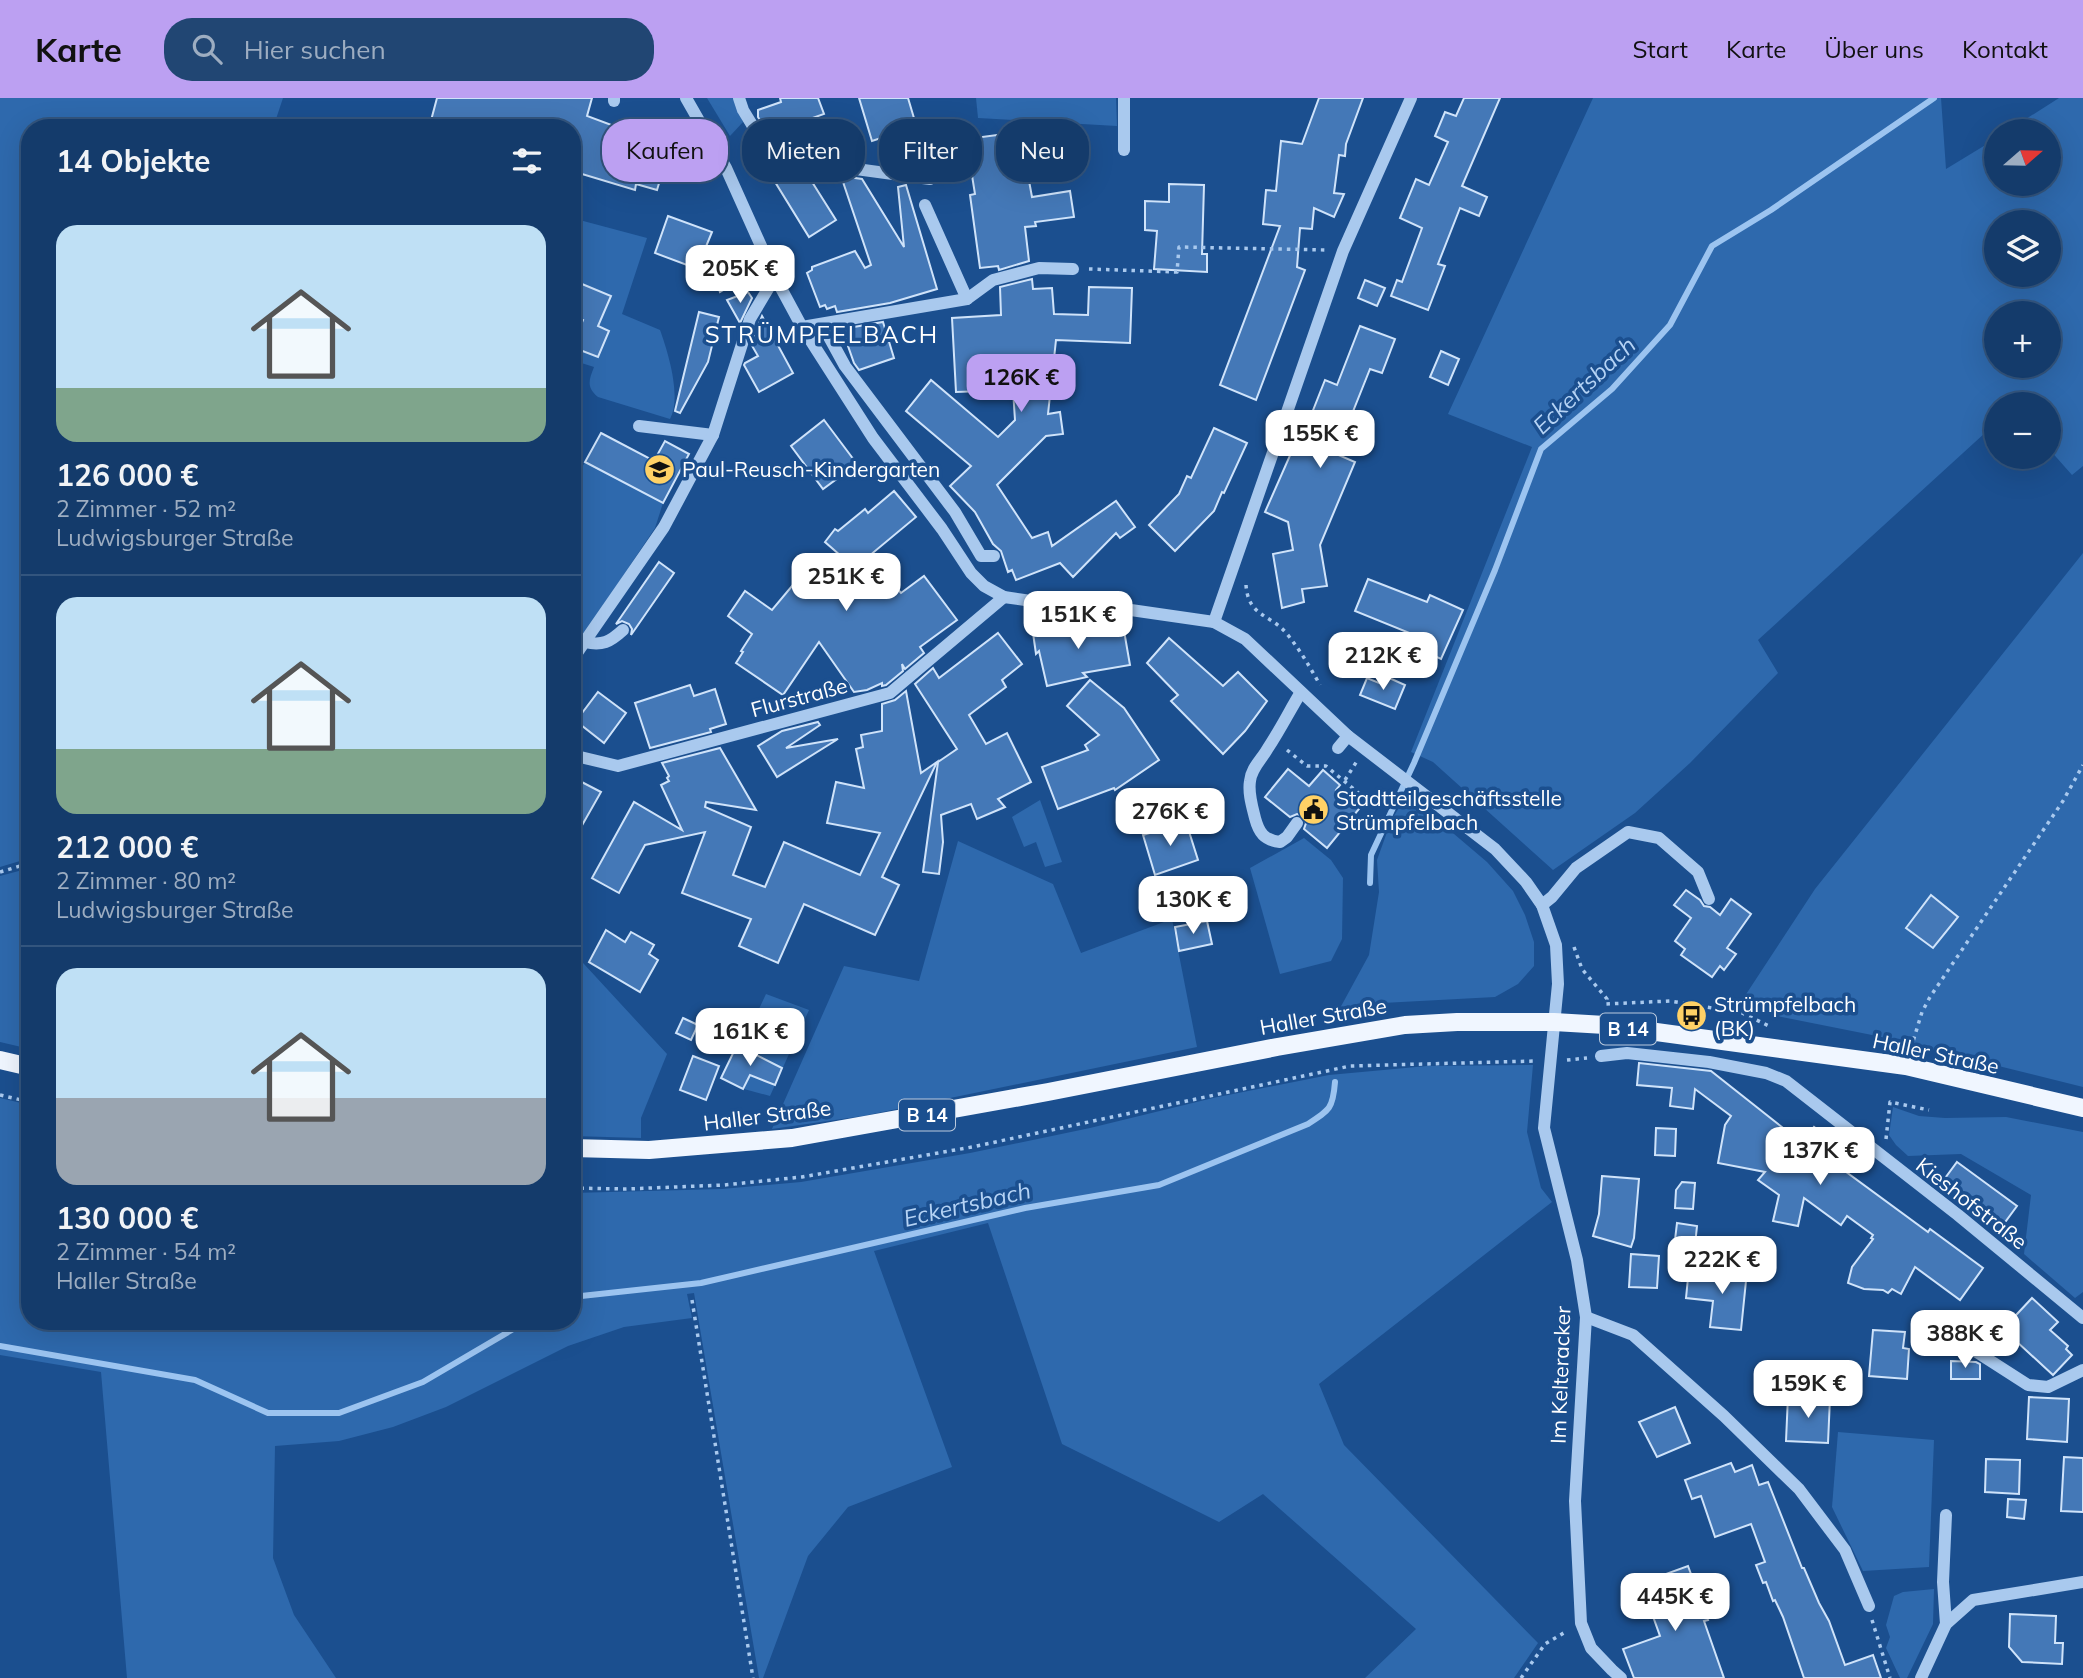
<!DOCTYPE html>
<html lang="de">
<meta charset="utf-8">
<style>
body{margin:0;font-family:Mulish,sans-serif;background:#214673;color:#f1f3f6;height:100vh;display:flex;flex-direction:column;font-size:26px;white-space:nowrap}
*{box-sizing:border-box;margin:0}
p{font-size:23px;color:#9dadc1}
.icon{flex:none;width:38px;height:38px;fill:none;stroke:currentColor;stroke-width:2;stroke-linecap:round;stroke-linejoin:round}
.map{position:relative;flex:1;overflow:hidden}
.side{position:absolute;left:21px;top:21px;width:560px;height:1211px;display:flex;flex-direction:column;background:#143b6b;border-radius:28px;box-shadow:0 7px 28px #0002,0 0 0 2px #33557e}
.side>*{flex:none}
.banner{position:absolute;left:602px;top:21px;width:665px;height:63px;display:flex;gap:14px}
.needle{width:46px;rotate:70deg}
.buttons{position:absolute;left:1984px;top:21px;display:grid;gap:14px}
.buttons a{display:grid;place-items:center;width:77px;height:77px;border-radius:50%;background:#143b6b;box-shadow:0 7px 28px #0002,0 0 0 2px #33557e;font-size:35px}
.price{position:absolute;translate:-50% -60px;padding:0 16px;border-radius:14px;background:#fff;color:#222;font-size:23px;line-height:46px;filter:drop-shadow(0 2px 4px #0008)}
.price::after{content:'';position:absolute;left:50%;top:42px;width:21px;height:16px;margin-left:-10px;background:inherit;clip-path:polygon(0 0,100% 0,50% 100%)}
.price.current{background:#bca0f2;color:#111}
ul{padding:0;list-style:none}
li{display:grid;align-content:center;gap:14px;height:371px;padding:0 35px}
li+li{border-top:2px solid #33557e}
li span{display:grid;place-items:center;height:217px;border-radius:21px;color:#555}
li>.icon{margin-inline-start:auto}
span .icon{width:126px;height:126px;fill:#fffc;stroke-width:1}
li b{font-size:30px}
h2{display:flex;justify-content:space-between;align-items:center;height:84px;padding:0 35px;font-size:30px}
.chip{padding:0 24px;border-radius:28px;background:#143b6b;box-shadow:0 7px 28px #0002,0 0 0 2px #33557e;font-size:24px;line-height:63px}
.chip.current{background:#bca0f2;color:#111}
header{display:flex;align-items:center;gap:42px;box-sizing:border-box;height:98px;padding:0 35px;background:#bca0f2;color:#111}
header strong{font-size:33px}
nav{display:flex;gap:38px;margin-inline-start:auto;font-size:24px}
.search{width:490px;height:63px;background:#214673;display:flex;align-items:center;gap:18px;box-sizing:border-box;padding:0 24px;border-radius:28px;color:#9dadc1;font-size:26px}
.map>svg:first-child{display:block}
.green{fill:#2e69ad;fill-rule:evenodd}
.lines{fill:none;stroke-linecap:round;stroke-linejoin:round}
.stream{stroke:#9cc4f0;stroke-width:6}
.building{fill:#4478b7;stroke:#cfe3fa;stroke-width:2}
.path{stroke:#a9c9ee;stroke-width:3.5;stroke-dasharray:3.5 5;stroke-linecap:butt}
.minor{stroke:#a9c9ee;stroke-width:12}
.major{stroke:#f0f6ff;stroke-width:18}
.labels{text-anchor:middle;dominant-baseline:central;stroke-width:7;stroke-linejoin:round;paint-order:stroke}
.shield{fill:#1b4f8f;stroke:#bbcadd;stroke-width:2}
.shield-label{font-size:19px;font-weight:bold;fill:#fff}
.poi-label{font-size:21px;fill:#fff;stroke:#1b4f8f;text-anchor:start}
.street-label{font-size:21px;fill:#fff;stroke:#1b4f8f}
.water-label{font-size:23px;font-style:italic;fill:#b5d3f5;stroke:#1b4f8f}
.quarter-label{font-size:24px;letter-spacing:2px;fill:#fff;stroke:#1b4f8f}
</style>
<header>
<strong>Karte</strong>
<div class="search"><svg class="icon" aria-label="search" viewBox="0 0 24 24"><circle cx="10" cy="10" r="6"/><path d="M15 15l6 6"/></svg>Hier suchen</div>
<nav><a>Start</a><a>Karte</a><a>Über uns</a><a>Kontakt</a></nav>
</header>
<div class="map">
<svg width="2083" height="1580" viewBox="0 0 2083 1580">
<rect width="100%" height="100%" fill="#1b4f8f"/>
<g class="green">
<path d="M0 0H283L273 30H30V760L0 769Z"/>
<path d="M707 0H735L743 24 730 38Z"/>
<path d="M976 0H1116L1117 28 978 20Z"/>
<path d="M1593 0H1941L1946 71 1997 40V86H2049V33H2007L2059 0H2083V368L2072 377 2049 351V306H1997V324L1758 542 1778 575 1690 665 1635 715 1553 772 1433 664 1411 654 1532 349 1448 316ZM1997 124H2049V177H1997ZM1997 215H2049V268H1997Z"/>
<path d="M572 120 647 140 622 216 660 232C668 254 682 299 670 321L598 299C586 289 589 282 594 269L572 262Z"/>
<path d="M585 364 663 405 655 430 576 548 572 545V387Z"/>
<path d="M2083 455V989L1877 938 1737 910 1815 791Z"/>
<path d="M1407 696 1487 764 1513 793 1525 817 1534 844V868L1518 886 1495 899 1364 906 1339 912 1369 857 1379 794 1377 762 1391 723Z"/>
<path d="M1040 702 1062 764 1045 769 1036 744 1024 749 1012 719Z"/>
<path d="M1304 740 1331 762 1343 780 1342 841 1331 863 1280 876 1250 770Z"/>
<path d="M958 743 1053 786 1081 855 1172 821 1197 949 863 1018 772 1031 844 868 919 883Z"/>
<path d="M30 770V951L0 944V778Z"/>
<path d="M572 853 667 956 641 1020V1040L572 1038Z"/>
<path d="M766 896 809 912 770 998 744 991 775 923 758 913Z"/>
<path d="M1533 967 1527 1034 1541 1090 1552 1104 1319 1286 1344 1347 1538 1545 1514 1580H1365L1416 1531 1263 1396 1219 1424 1062 1346 988 1125 874 1153 952 1369 848 1409 808 1458 763 1580H759L694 1195 687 1196 692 1220 624 1229 568 1248 446 1309 393 1329 339 1343 275 1348 273 1460 294 1517 336 1580H127L101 1274 0 1257V1000L30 1007V1223H572V1095L722 1091 801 1084 970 1055 1090 1030 1213 1000 1329 977 1427 968Z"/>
<path d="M1893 1009 1919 1018 1945 1020 2006 1019 2083 1034V1194L2075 1200 2024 1156 2031 1097 1961 1056 1908 1058 1896 1047 1889 1037Z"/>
<path d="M1838 1334 1934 1342 1929 1469 1863 1473 1832 1409Z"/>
<path d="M1934 1491 1933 1526 1907 1580H1900L1886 1550 1890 1539 1886 1527 1894 1498 1903 1494Z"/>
</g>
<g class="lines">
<g class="stream">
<path d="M1370 785 1371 757 1414 665 1495 472 1541 351 1612 291 1670 227 1712 148 1771 112 1934 0"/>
<path d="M572 1199 701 1185 1025 1110 1159 1087 1308 1026C1330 1012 1333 1010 1335 984"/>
<path d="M0 1248 195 1282 268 1315H339L423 1284 527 1223"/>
</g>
</g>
<g class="building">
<path d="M437 0H592L587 18 630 34 628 43 668 55 657 92 636 86 635 92 572 73V30H429Z"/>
<path d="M780 0H818L824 16 790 28 787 21 764 29 758 19V12L781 4Z"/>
<path d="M859 0H908L922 47 1020 34 1032 99 1070 93 1074 119 1035 124 1036 128 1025 129 1029 163 999 172 998 168 980 170 970 97 975 96 970 65 913 70 896 68 893 36 872 43Z"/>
<path d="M1319 0H1363L1346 46 1345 58 1339 57 1334 95 1344 96 1334 119 1314 110 1312 131 1300 130 1297 169 1305 172 1256 302 1220 287 1280 128 1263 126 1266 92 1276 93 1281 43 1302 46Z"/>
<path d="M1464 0H1500L1462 88 1487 99 1479 118 1460 110 1438 166 1445 168 1428 212 1391 198 1397 182 1402 184 1422 130 1400 120 1416 81 1429 87 1448 44 1435 38 1445 14 1456 18Z"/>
<path d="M835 37 839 44 848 41 856 62 835 59 828 40Z"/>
<path d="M795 65 802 68 836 122 809 139 772 79Z"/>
<path d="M841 78 862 81 904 149 898 89 906 87 937 191 890 205 837 214 835 208 827 211 825 207 820 209 807 175 812 172V169L855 153 865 170 871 167Z"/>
<path d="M1169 86 1204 87 1202 156H1207V174L1154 171 1157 133 1145 132V103L1169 104Z"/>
<path d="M668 118 712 134 705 151 710 152 703 173 655 155Z"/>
<path d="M747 159 753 173 720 194 712 173Z"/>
<path d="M1032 181 1033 191 1052 190 1054 216 1088 217 1089 189 1132 190 1130 245 1056 242 1048 316 1060 314 1063 336 1046 338 997 387 1032 440 1048 434 1052 448 1116 403 1135 429 1120 440 1116 435 1073 479 1060 465 1016 482 1012 472 1008 474 1001 453 993 446 975 414 950 388 971 368 906 313 931 282 998 339 1015 322 1013 292 956 294 952 220 1001 217 1000 189Z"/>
<path d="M1365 182 1385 190 1377 208 1358 200Z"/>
<path d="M582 186 611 198 598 228 609 233 598 259 572 249 583 222 572 217V210Z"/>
<path d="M748 194 752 200 740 225 727 202Z"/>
<path d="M699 214 719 219 708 264 680 315 675 313Z"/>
<path d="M762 218 793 275 759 294 744 267 745 265 758 258 751 246Z"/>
<path d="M883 224 894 260 859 272 854 265 842 231Z"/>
<path d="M1360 228 1395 241 1382 275 1370 271 1336 356 1355 364 1320 447 1327 488 1302 491 1304 504 1282 510 1273 456 1293 452 1288 424 1265 414 1292 353 1284 349 1294 325 1306 330 1325 282 1337 287Z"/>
<path d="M1441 253 1459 261 1448 287 1430 279Z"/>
<path d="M824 322 857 366 823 391 791 348Z"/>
<path d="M1214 330 1247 345 1224 395 1222 394 1214 413 1175 453 1149 427 1179 396 1187 378 1191 380Z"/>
<path d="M601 335 654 363 665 343 689 356 663 405 585 364Z"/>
<path d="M894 393 916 419 869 458 901 495 924 478 957 522 920 549 924 555 905 571 902 566 903 573 886 587 882 588V585L867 592 854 594 819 544 783 597 736 565 743 554 741 553 752 536 728 518 745 493 772 512 792 488 802 498 816 481 841 458 825 444 835 431 838 433 865 411 868 415Z"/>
<path d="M659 464 674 475 631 537 632 531 629 526 622 523 616 526Z"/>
<path d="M1368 481 1427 504 1430 497 1463 512 1441 561 1408 546 1412 536 1355 513Z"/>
<path d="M1065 522 1067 537 1123 527 1130 567 1083 575 1087 579 1047 588 1039 553 1036 556 1032 528Z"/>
<path d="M998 535 1022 566 1002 582 1006 589 969 617 986 646 1007 635 1031 684 998 701 1005 709 977 721 971 706 941 717 943 744 939 776 923 774 938 664 957 651 915 586 933 570 939 580Z"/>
<path d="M1169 540 1223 588 1238 574 1267 603 1245 633 1223 656 1171 603 1178 597 1147 565Z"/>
<path d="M1387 579 1405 587 1395 611 1360 597 1367 580 1384 587Z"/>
<path d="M1090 582 1124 610 1159 662 1115 692 1114 690 1058 711 1042 669 1088 652 1085 647 1099 637 1067 608Z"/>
<path d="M690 587 694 598 715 591 726 626 710 631 711 634 650 650 635 605Z"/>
<path d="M906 593 921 675 937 664 882 779 899 787 875 837 804 806 778 865 739 848 751 821 682 795 705 734 645 747 619 795 592 780 634 704 682 732 661 687 669 683 667 680 669 678 662 665 720 650 756 712 706 704 705 709 751 729 733 777 765 789 784 744 860 777 880 735 827 725 836 684 864 690 856 651 863 649 861 637 882 633V606L895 602Z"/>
<path d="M598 594 626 615 604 645 576 623Z"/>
<path d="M818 624 820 627 786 650 838 641 777 679 758 648 782 633Z"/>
<path d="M1288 671 1309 688 1323 672 1340 687 1336 692 1359 711 1327 750 1304 731 1306 725 1303 718 1297 716 1290 719 1265 699Z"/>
<path d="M572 679 601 694 572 745Z"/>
<path d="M1186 724 1198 762 1155 777 1143 737Z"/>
<path d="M1686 792 1700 802 1704 808 1710 809 1720 817 1731 801 1751 816 1727 850 1736 856 1724 872 1720 868 1712 879 1681 857 1685 851 1675 843 1691 820 1674 807Z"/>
<path d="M1931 797 1958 819 1933 850 1906 830Z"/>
<path d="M1207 823 1212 846 1179 853 1175 829Z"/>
<path d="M606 832 625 844 631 834 654 847 649 856 658 862 640 894 589 864Z"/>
<path d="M683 920 698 927 691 942 676 935Z"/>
<path d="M737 947 782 970 775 987 750 977 743 991 721 980Z"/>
<path d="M693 958 719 968 706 1002 680 992Z"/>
<path d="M1639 965 1711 973 1792 1037 1794 1035 1804 1043 1814 1029 1830 1041 1819 1054 1928 1134 1930 1131 1983 1170 1960 1202 1915 1169 1901 1196 1892 1191 1888 1195 1883 1192 1864 1191 1848 1185 1852 1169 1873 1141 1871 1140 1873 1137 1847 1118 1841 1127 1804 1100 1798 1128 1773 1123 1779 1097 1758 1082 1765 1074 1718 1065 1725 1027 1731 1018 1695 991 1693 1011 1670 1008 1672 990 1637 987Z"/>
<path d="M1656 1030 1676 1031 1675 1058 1655 1057Z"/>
<path d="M1957 1064 2017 1108 2000 1131 1940 1087Z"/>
<path d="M1602 1078 1639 1081 1634 1140 1631 1149 1593 1138 1599 1116Z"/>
<path d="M1682 1084 1695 1085 1693 1111 1675 1110 1676 1092Z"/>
<path d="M1677 1125 1697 1128 1695 1147 1675 1142Z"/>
<path d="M1631 1156 1659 1158 1657 1190 1629 1189Z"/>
<path d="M1715 1169 1747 1173 1741 1232 1710 1229 1713 1203 1686 1200 1688 1180 1713 1182Z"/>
<path d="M2032 1200 2058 1224 2050 1232 2068 1248 2066 1251 2072 1257 2053 1277 2003 1231Z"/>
<path d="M1873 1232 1905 1234 1903 1250 1909 1251 1907 1281 1869 1278Z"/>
<path d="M1951 1263 1976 1264 1980 1266V1281H1951Z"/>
<path d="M1788 1298 1830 1300 1828 1345 1786 1343Z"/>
<path d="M2029 1299 2069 1301 2067 1344 2027 1341Z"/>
<path d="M1675 1309 1690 1345 1657 1359 1639 1324Z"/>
<path d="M2064 1359 2083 1360V1414L2061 1413Z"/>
<path d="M1986 1361 2020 1362 2019 1396 1985 1394Z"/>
<path d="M1731 1365 1735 1374 1752 1367 1759 1387 1768 1384 1802 1470H1804L1819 1505 1829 1523 1845 1567 1873 1557 1881 1580H1804L1783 1519 1775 1502 1773 1503 1766 1484 1763 1485 1756 1467 1765 1464 1751 1426 1715 1439 1701 1398 1692 1401 1685 1382Z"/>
<path d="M2008 1401 2026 1402 2024 1421 2007 1419Z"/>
<path d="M1688 1468 1708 1522 1704 1523 1724 1580H1634L1623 1551 1660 1538 1641 1485Z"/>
<path d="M2010 1516 2056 1518 2055 1545H2063L2062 1566 2022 1564 2009 1549Z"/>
</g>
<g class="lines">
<g class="path">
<path d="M1089 171 1177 174 1179 149 1327 152"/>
<path d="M1246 487C1248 519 1271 516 1287 536 1300 552 1310 569 1320 587"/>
<path d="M1287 652 1307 668H1326L1362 698"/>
<path d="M1345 682 1357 663"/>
<path d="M0 774 30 765"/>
<path d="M1574 849 1582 871 1607 901 1606 906 1670 903 1742 915 1769 928"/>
<path d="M1911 950 1922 914 1930 899 2063 703 2083 667"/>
<path d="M1567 962 1587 960"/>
<path d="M0 997 30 1004"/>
<path d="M1886 1041 1890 1004 1929 1012"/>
<path d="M572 1090 626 1091 724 1087 802 1079 972 1049 1350 968 1535 963"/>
<path d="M692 1202 753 1580"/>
<path d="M1872 1522 1890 1580"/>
<path d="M1521 1580 1545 1546 1567 1533"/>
</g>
<g class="minor">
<path d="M614 0V3"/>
<path d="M686 0 726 70 775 179 802 229 873 340 942 431 971 475 984 488 1004 499 1052 506 1117 510 1214 524 1245 541 1348 638 1495 751 1526 784 1542 807 1556 847 1558 886 1544 1030 1577 1162 1586 1219 1575 1403 1581 1525 1591 1550 1612 1572 1621 1580"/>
<path d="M739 0 743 12 760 40 819 66 930 81"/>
<path d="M1124 0V52"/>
<path d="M925 107 967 201"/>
<path d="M822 226 845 268 955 414 981 458H994"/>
<path d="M802 229 967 201 993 182 1039 170 1073 171"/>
<path d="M639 328 713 337"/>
<path d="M1214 524 1343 153 1411 0"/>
<path d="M585 544C602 548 610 544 623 532"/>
<path d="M572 562 664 429 713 337 750 221 775 179"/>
<path d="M1338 650 1348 638"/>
<path d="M572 657 618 668 890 595 1004 499"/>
<path d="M1297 725 1287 739 1280 744C1264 742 1259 735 1255 720 1252 708 1248 695 1250 683 1251 670 1262 661 1268 650 1280 632 1290 612 1301 594"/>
<path d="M1542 807 1552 799 1576 770 1628 734 1659 740 1698 774 1709 801"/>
<path d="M1601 958 1627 955 1709 964 1766 975 1786 983 1958 1117 2083 1220"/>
<path d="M1586 1219 1633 1237 1724 1318 1799 1391 1845 1452 1869 1508"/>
<path d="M1951 1245 1972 1251 2028 1287 2048 1289 2083 1272"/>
<path d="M1946 1417 1943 1484 1946 1526"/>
<path d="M1921 1580 1946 1526 1973 1502 2083 1484"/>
</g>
<g class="major">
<path d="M0 962 30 969"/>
<path d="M572 1050 649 1052 792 1040 1048 994 1277 949 1405 927 1457 924H1554L1605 927 1906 968 2083 1010"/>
</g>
</g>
<defs>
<symbol id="school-disc" viewBox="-11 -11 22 22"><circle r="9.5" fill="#ffd166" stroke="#1b4f8f"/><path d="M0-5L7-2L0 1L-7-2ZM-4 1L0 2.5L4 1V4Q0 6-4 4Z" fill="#111"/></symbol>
<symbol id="civic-disc" viewBox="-11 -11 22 22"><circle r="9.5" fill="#ffd166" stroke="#1b4f8f"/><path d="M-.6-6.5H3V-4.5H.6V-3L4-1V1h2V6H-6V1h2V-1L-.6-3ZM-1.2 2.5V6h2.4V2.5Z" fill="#111"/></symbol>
<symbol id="bus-disc" viewBox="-11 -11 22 22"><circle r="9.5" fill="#ffd166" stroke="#1b4f8f"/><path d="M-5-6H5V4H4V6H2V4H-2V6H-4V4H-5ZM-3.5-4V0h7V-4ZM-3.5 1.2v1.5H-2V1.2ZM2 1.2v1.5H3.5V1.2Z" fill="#111"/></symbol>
</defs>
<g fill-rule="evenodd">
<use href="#school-disc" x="642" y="354" width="35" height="35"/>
<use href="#civic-disc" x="1296" y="694" width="35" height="35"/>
<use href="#bus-disc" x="1674" y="900" width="35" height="35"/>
</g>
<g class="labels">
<g class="shield">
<rect x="1600" y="915.5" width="56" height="31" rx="5"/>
<rect x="899" y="1001.5" width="56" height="31" rx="5"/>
</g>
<g class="shield-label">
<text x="1628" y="931">B 14</text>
<text x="927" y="1017">B 14</text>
</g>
<g class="poi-label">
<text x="682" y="371">Paul-Reusch-Kindergarten</text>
<text x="1336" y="700">Stadtteilgeschäftsstelle<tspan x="1336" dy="24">Strümpfelbach</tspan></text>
<text x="1714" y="906">Strümpfelbach<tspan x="1714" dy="24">(BK)</tspan></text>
</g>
<g class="street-label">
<text transform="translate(799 599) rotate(-15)">Flurstraße</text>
<text transform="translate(1323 918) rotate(-10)">Haller Straße</text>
<text transform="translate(1936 955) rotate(12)">Haller Straße</text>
<text transform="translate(767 1017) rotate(-7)">Haller Straße</text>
<text transform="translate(1972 1105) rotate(38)">Kieshofstraße</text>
<text transform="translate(1560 1277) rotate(-88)">Im Kelteracker</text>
</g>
<g class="water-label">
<text transform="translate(1584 287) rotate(-43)">Eckertsbach</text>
<text transform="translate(967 1106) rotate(-13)">Eckertsbach</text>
</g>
<g class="quarter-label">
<text x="822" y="236">STRÜMPFELBACH</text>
</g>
</g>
</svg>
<div class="buttons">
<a><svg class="needle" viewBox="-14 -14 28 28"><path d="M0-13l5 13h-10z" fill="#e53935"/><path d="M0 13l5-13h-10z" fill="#9dadc1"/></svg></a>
<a><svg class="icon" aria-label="layers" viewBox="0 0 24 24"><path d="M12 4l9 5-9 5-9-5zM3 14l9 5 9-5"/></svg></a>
<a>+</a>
<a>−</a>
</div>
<b class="price" style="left:740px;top:207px">205K €</b>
<b class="price current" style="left:1021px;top:316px">126K €</b>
<b class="price" style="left:1320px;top:372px">155K €</b>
<b class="price" style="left:846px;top:515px">251K €</b>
<b class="price" style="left:1078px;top:553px">151K €</b>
<b class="price" style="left:1383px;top:594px">212K €</b>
<b class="price" style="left:1170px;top:750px">276K €</b>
<b class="price" style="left:1193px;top:838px">130K €</b>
<b class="price" style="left:750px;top:970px">161K €</b>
<b class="price" style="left:1820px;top:1089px">137K €</b>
<b class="price" style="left:1722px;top:1198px">222K €</b>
<b class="price" style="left:1965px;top:1272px">388K €</b>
<b class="price" style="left:1808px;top:1322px">159K €</b>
<b class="price" style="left:1675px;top:1535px">445K €</b>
<div class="banner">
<a class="chip current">Kaufen</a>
<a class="chip">Mieten</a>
<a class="chip">Filter</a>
<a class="chip">Neu</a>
</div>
<section class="side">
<h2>14 Objekte<svg class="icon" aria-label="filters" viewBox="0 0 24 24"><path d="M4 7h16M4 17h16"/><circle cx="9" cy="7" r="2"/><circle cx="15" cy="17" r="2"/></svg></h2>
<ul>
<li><span style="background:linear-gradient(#bfe0f5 75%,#7fa58c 0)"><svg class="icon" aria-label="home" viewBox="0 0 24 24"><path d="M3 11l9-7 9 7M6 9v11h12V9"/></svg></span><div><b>126 000 €</b><p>2 Zimmer · 52 m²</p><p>Ludwigsburger Straße</p></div></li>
<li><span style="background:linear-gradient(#bfe0f5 70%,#7fa58c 0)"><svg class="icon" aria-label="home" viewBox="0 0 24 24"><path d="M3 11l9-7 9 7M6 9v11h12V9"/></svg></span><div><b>212 000 €</b><p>2 Zimmer · 80 m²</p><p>Ludwigsburger Straße</p></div></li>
<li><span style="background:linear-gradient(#bfe0f5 60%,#9aa5b1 0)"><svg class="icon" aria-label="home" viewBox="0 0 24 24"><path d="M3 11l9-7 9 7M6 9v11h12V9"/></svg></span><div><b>130 000 €</b><p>2 Zimmer · 54 m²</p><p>Haller Straße</p></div></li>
</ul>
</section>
</div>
